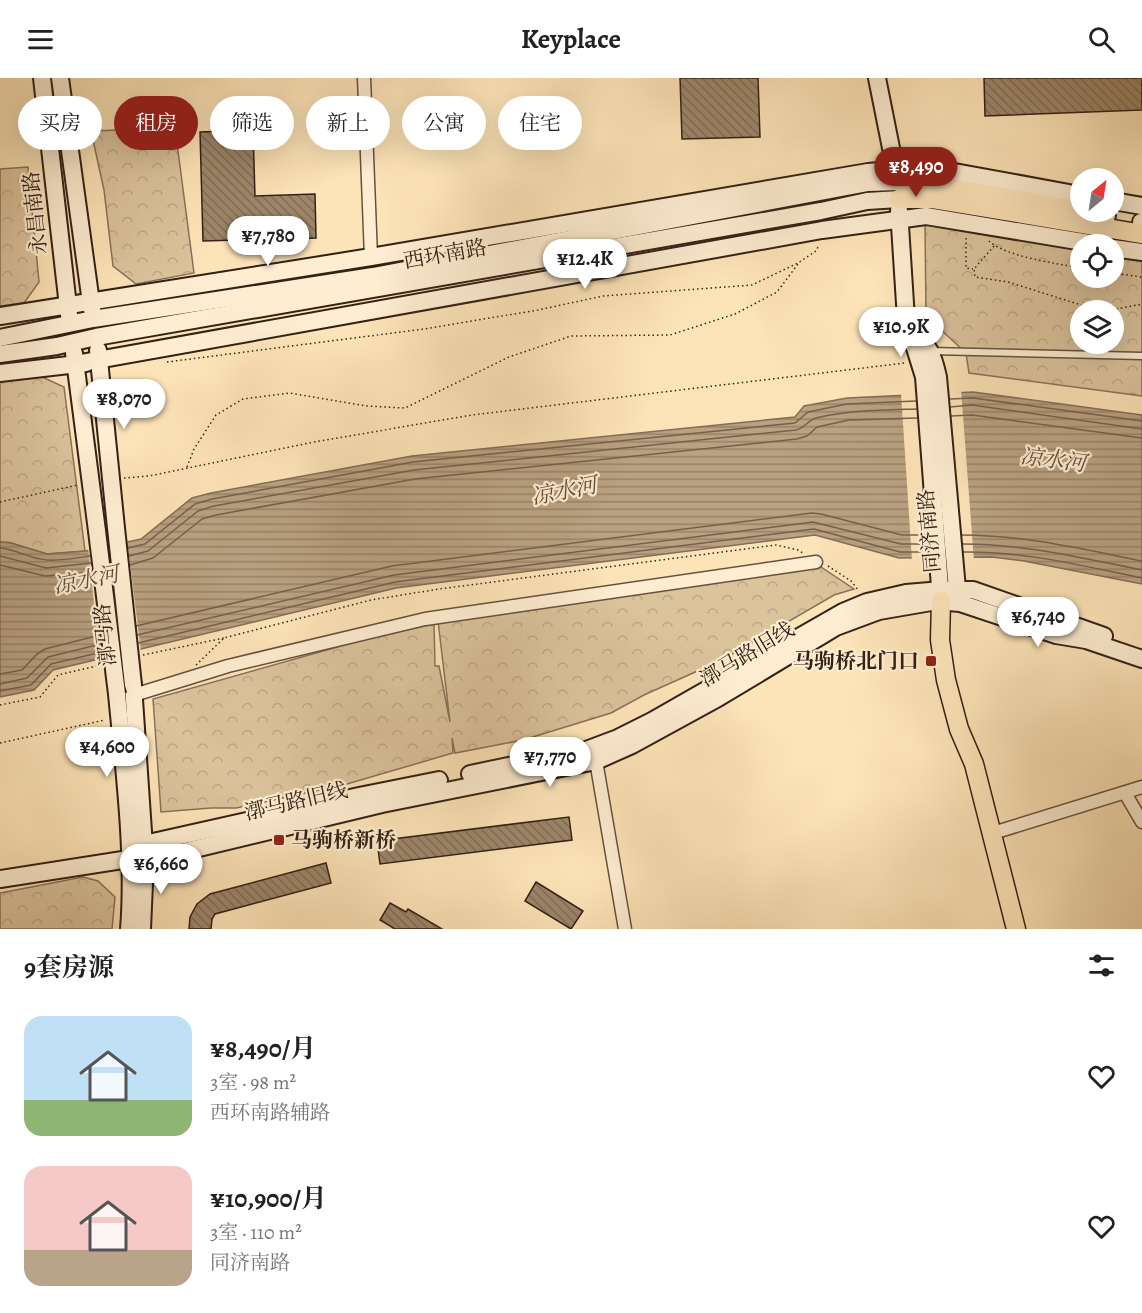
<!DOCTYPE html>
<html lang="zh">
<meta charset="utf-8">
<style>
body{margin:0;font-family:Alegreya,"Noto Serif SC",serif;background:#f6f6f6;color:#222;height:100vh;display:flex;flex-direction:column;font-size:22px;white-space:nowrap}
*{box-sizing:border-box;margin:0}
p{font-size:20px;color:#767676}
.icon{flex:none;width:33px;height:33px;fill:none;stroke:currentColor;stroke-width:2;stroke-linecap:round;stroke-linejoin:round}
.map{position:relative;height:851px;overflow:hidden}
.details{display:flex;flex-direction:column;background:#fff;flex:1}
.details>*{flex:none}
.guide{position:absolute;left:18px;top:18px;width:600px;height:54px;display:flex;gap:12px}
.needle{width:39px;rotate:30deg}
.fabs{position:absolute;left:1070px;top:90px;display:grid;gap:12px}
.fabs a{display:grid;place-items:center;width:54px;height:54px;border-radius:50%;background:#fff;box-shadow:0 6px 24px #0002;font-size:30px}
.price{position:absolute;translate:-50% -51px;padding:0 14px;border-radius:21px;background:#fff;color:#222;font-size:20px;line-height:39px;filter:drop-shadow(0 2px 3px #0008)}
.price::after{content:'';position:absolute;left:50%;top:36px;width:18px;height:14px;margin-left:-9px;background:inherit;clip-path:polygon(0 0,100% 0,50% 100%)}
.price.active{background:#8f2418;color:#fff}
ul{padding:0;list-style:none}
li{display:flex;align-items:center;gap:18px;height:150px;padding:0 24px}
li span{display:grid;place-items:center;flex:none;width:168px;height:120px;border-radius:18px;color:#555}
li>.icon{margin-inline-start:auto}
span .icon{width:72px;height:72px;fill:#fffc;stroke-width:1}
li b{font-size:26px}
h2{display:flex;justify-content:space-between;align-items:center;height:72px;padding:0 24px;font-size:26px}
.tag{padding:0 21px;border-radius:27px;background:#fff;box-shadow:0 6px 24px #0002;font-size:21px;line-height:54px}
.tag.active{background:#8f2418;color:#fff}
header{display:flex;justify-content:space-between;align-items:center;height:78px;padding:0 24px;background:#fff;font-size:27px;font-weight:700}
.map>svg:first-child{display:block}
.forest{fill:url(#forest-crowns);stroke:#887258;stroke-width:1.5;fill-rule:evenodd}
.water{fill:url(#water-rules);stroke:#846d56;stroke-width:1.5}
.pier{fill:#fde4b8}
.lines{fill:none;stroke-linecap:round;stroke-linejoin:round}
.shore{stroke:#76604b;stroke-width:1.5}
.building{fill:url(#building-back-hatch);stroke:#342015;stroke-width:1.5}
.lane-casing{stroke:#66513e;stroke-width:9}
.street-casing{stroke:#66513e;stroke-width:15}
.secondary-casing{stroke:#342015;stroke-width:20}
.primary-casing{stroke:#342015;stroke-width:21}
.path{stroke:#342015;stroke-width:1.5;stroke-dasharray:1.5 3;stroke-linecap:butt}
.lane{stroke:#feedd1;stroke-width:6}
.street{stroke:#feedd1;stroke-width:12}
.secondary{stroke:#feedd1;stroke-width:16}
.primary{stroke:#fde4b8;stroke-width:18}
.secondary-bridge-casing{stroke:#342015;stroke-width:20;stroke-linecap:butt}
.secondary-bridge{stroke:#feedd1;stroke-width:16}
.poi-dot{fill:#8f2418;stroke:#feedd1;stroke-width:2}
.labels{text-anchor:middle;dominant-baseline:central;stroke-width:4.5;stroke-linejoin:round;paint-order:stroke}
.street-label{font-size:21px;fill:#342015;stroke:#feedd1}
.poi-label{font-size:21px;font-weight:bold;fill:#342015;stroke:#feedd1;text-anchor:end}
.water-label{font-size:22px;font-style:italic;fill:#634d3b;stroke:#feedd1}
</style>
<header><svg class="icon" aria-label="menu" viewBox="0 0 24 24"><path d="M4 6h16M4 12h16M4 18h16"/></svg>Keyplace<svg class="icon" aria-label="search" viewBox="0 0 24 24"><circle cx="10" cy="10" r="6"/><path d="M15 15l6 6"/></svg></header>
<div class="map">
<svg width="1142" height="851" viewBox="0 0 1142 851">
<defs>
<pattern id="forest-crowns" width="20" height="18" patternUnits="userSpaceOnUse" patternTransform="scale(1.5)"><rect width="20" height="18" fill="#dbc39c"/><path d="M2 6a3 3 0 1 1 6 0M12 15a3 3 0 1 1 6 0" fill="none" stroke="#bda786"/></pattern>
<pattern id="water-rules" width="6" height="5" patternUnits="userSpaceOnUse" patternTransform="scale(1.5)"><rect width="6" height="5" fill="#b9a181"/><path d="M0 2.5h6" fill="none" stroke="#978368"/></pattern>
<pattern id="building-back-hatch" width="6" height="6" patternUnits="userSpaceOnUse" patternTransform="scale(1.5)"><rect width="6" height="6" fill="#9d866a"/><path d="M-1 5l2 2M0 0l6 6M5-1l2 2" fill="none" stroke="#816d56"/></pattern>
</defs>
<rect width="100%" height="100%" fill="#fde4b8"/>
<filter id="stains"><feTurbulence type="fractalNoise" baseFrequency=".00333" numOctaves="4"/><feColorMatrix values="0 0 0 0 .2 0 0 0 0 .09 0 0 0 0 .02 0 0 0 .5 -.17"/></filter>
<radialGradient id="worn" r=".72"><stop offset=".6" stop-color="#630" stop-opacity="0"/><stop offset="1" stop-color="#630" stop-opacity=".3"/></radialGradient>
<g class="forest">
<path d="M175 50 194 195 136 206 113 188 104 112 91 53Z"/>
<path d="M28 89 39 204 24 225 0 228V91Z"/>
<path d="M925 145 1080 166V200H1113V171L1142 177V318L969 295 966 275 926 238ZM1080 232H1113V266H1080Z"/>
<path d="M40 298 64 309 85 473 47 476 11 465 0 464V303Z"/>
<path d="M818 487 854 511 834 517 722 582 644 617 611 635 523 662 455 675 452 660 453 675 347 706 236 730H211L161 734 153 621 373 559 434 546 435 588H439L450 644 438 543Z"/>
<path d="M83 799 98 803 115 819 112 851H0V815Z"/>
</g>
<path class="water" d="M973 314 1142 337V506L1024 483 992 479 899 480 815 457 396 510 53 592 34 612 0 619V464L11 465 47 476 86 473 141 461 192 420 211 415 412 378 795 339 804 328 847 320Z"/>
<g class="pier">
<path d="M961 311 974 483H912L901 315Z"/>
<path d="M127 461 141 574 100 583 88 469Z"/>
</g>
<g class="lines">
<g class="shore">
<path d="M950 321 973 320 1142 343"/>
<path d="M950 329 972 327 1142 351"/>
<path d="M951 338 972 337 1142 360"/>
<path d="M962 457C1023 457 1082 471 1142 483"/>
<path d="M963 466C1024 466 1082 480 1142 492"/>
<path d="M0 470C16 471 30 481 47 482 60 483 77 480 90 478"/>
<path d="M128 470 145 466 195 426 212 421 413 384 795 345 808 334 847 326 916 323"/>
<path d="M963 474C1024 473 1083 488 1142 500"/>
<path d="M0 478 46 490 91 485"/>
<path d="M129 478 148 473 198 433 214 428 414 392 796 352C805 350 808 342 816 340 849 332 883 332 917 331"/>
<path d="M0 487 45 498 92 494"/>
<path d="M130 487 153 480 202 441 216 437 415 401 797 361 807 358 817 349 849 342 917 340"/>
<path d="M136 548 392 488 812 435 821 436 902 457H926"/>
<path d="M137 557 394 497 813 444 901 466H927"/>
<path d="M138 565 395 504 814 451 900 474H928"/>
<path d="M0 596 22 592 37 576 45 571 100 557"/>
<path d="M0 606 27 600 48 579 101 566"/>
<path d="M0 613 31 607 51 586 102 574"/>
</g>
</g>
<g class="building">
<path d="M680 0H758L760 59 682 61Z"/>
<path d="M984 0H1142V32L985 38Z"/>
<path d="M253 52 255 118 315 116 316 160 203 163 200 54Z"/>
<path d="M569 739 572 762 380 786 377 763Z"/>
<path d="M326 785 331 805 215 836 212 841 211 851H189L190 839 197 826 210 816Z"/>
<path d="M536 804 583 833 571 851 525 823Z"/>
<path d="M390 825 406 834 408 831 442 851H395L380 842Z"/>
</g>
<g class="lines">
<defs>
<path id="lane" d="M931 273 1142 278"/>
<g id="street">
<path d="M364 0 371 179"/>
<path d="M134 617 228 588 425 541 816 484"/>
<path d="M595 677 625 851"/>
<path d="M1125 715 1142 744"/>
<path d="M993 755 1142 709"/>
</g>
<g id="secondary">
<path d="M42 0 69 237"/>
<path d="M60 0 92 232"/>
<path d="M877 0 897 100"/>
<path d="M1113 123 1142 128"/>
<path d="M899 132 906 241 924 299 941 522"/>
<path d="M1102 134 1107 138"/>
<path d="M1141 144H1142"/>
<path d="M1113 170 1142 174"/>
<path d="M0 238 371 179 868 94 927 89 1080 117"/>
<path d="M911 253C929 267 933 276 938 299L957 511"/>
<path d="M0 260 93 241 373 198 868 105 898 104"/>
<path d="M98 272 116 450"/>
<path d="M74 275 97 453"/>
<path d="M0 276 57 268 96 259 821 133 867 123 899 121"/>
<path d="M75 286 822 152 926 138 1095 166"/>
<path d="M0 295 86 285"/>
<path d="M133 607 145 783 142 851"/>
<path d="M117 616C124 690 135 777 129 851"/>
<path d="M470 696 586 672 618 660 652 643 843 534 867 524 906 515 942 512H973L1104 558"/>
<path d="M129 781 144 766 359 718 439 702"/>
<path d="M0 801 129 781 145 783 382 726 596 683 632 667 718 620 836 549 879 533 937 523 960 525 1056 557 1086 562 1142 581"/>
</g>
<g id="primary">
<path d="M898 104 930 106 1080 133"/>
<path d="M899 121H933L1142 156"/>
<path d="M941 523 940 562 946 602 959 651 974 686 1016 851"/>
</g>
</defs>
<use href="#lane" class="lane-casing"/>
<use href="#street" class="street-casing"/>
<use href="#secondary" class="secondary-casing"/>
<use href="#primary" class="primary-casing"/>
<g class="path">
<path d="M966 160V190L973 191"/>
<path d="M989 163C1006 179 1056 185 1080 190"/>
<path d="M994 168 974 191 975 199 1008 204 1097 232"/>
<path d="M1113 195 1142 199"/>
<path d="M1112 232 1142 226"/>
<path d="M167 284 424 251 538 232 603 218 752 207 798 185 816 173 819 167"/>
<path d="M187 389 194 371 216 337 243 321 290 315 366 328 405 330 509 279 571 258 670 257 735 236 777 214 798 186"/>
<path d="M124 400 149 398 314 364 472 337 905 285"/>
<path d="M0 424 78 407"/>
<path d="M828 488 851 503 859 513"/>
<path d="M143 577 224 560"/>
<path d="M196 587 224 560 371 522 439 511 776 467 798 472 803 475"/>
<path d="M0 627 40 619 58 597 101 587"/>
<path d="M0 665 105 642"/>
</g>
<use href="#lane" class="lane"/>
<use href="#street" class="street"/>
<use href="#secondary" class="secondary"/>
<use href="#primary" class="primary"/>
<defs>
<g id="secondary-bridge">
<path d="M116 450 133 607"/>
<path d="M97 453 117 616"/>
</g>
</defs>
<use href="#secondary-bridge" class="secondary-bridge-casing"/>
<use href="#secondary-bridge" class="secondary-bridge"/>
</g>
<g class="poi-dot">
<rect x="925" y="577" width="12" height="12" rx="3"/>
<rect x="273" y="756" width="12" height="12" rx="3"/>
</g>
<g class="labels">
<g class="street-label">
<text transform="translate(35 135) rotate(-96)">永昌南路</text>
<text transform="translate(445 176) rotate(-10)">西环南路</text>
<text transform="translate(929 453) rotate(-95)">同济南路</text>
<text transform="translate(105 557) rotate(-96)">漷马路</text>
<text transform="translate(747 576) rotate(-31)">漷马路旧线</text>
<text transform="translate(296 723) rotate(-13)">漷马路旧线</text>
</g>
<g class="poi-label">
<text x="919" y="583">马驹桥北门口</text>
<text x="291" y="762" text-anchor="start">马驹桥新桥</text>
</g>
<g class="water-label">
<text transform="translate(1053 382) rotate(7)">凉水河</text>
<text transform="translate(564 413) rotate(-11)">凉水河</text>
<text transform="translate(86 502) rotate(-11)">凉水河</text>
</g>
</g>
<rect width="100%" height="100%" filter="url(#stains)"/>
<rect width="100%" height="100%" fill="url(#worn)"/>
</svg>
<div class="fabs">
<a><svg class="needle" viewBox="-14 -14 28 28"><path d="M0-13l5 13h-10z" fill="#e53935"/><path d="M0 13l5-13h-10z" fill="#767676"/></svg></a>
<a><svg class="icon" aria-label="locate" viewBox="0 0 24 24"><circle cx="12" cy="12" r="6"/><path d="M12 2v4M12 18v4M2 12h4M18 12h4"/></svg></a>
<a><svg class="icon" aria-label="layers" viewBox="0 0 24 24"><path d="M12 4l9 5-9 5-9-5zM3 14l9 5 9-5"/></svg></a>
</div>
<b class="price active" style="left:916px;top:120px">¥8,490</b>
<b class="price" style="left:268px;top:189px">¥7,780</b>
<b class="price" style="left:585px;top:212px">¥12.4K</b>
<b class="price" style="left:901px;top:280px">¥10.9K</b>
<b class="price" style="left:124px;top:352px">¥8,070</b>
<b class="price" style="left:1038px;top:570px">¥6,740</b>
<b class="price" style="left:107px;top:700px">¥4,600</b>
<b class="price" style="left:550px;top:710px">¥7,770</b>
<b class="price" style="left:161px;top:817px">¥6,660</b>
<div class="guide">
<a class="tag">买房</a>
<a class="tag active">租房</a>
<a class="tag">筛选</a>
<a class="tag">新上</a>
<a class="tag">公寓</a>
<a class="tag">住宅</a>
</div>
</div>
<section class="details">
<h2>9套房源<svg class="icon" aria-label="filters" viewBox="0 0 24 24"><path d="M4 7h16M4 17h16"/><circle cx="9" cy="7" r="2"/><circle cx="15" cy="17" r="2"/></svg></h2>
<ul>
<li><span style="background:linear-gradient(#bfe0f5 70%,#8fb573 0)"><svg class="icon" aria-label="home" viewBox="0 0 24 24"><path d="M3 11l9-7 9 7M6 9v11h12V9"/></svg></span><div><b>¥8,490/月</b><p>3室 · 98 m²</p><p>西环南路辅路</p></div><svg class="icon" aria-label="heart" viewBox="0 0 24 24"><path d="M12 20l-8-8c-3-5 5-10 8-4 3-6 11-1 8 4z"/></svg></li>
<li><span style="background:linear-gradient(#f6c9c9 70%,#b9a48a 0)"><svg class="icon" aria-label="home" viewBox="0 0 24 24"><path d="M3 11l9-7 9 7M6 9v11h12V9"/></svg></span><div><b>¥10,900/月</b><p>3室 · 110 m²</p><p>同济南路</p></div><svg class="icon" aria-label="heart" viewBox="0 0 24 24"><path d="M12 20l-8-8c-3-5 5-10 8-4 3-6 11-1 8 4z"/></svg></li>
</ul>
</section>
